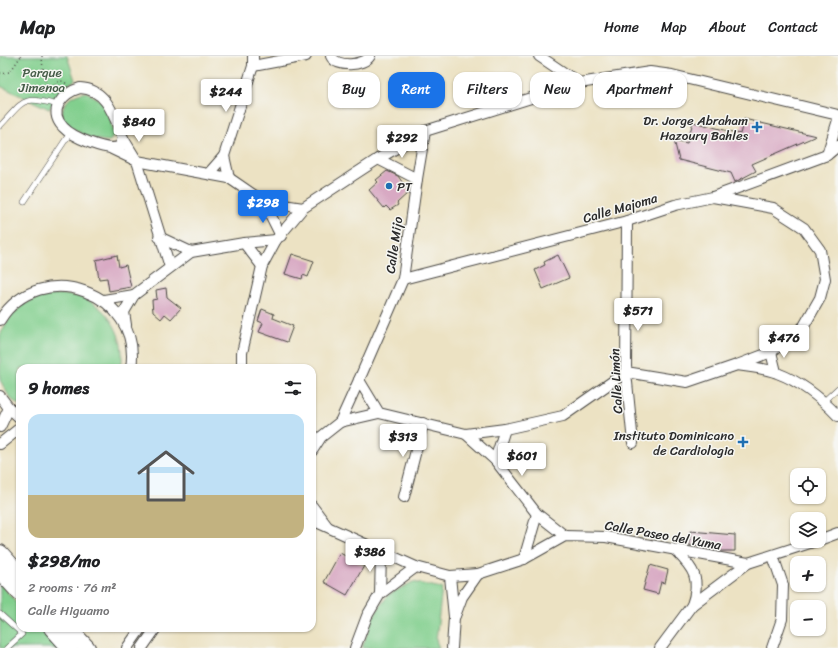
<!DOCTYPE html>
<meta charset="utf-8">
<style>
body{margin:0;font-family:Sriracha,sans-serif;background:#f2f2f2;color:#202124;height:100vh;display:flex;flex-direction:column;font-size:15px;white-space:nowrap}
*{box-sizing:border-box;margin:0}
p{font-size:13px;color:#757577}
.icon{flex:none;width:22px;height:22px;fill:none;stroke:currentColor;stroke-width:2;stroke-linecap:round;stroke-linejoin:round}
.map{position:relative;flex:1;overflow:hidden}
.drawer{position:absolute;left:16px;top:308px;width:300px;height:268px;display:flex;flex-direction:column;background:#fff;border-radius:12px;box-shadow:0 1px 3px #0004}
.drawer>*{flex:none}
.hud{position:absolute;left:328px;top:16px;width:380px;height:36px;display:flex;gap:8px}
.tools{position:absolute;left:790px;top:412px;display:grid;gap:8px}
.tools a{display:grid;place-items:center;width:36px;height:36px;border-radius:8px;background:#fff;box-shadow:0 1px 3px #0004;font-size:20px}
.price{position:absolute;translate:-50% -34px;padding:0 9px;border-radius:4px;background:#fff;color:#222;font-size:13px;line-height:26px;filter:drop-shadow(0 1px 2px #0008)}
.price::after{content:'';position:absolute;left:50%;top:24px;width:12px;height:9px;margin-left:-6px;background:inherit;clip-path:polygon(0 0,100% 0,50% 100%)}
.price.on{background:#1a73e8;color:#fff}
ul{padding:0;list-style:none}
li{display:grid;align-content:center;gap:8px;height:212px;padding:0 12px}
li span{display:grid;place-items:center;height:124px;border-radius:12px;color:#555}
li>.icon{margin-inline-start:auto}
span .icon{width:72px;height:72px;fill:#fffc;stroke-width:1}
li b{font-size:17px}
h2{display:flex;justify-content:space-between;align-items:center;height:48px;padding:0 12px;font-size:17px}
.tag{padding:0 14px;border-radius:12px;background:#fff;box-shadow:0 1px 3px #0004;font-size:14px;line-height:36px}
.tag.on{background:#1a73e8;color:#fff}
header{display:flex;align-items:center;gap:24px;box-sizing:border-box;height:56px;padding:0 20px;background:#fff;border-bottom:1px solid #e0e0e0}
header strong{font-size:19px}
nav{display:flex;gap:22px;margin-inline-start:auto;font-size:14px}
.map>svg:first-child{display:block}
.green{fill:#81cf8d;stroke:#567d5c}
.building{fill:#d8a9c3}
.lines{fill:none;stroke-linecap:round;stroke-linejoin:round}
.lane-casing{stroke:#484642;stroke-width:6}
.street-casing{stroke:#484642;stroke-width:12}
.primary-casing{stroke:#484642;stroke-width:18}
.path{stroke:#484642;stroke-width:1.5;stroke-dasharray:1 3;stroke-linecap:butt}
.lane{stroke:#fff;stroke-width:5}
.street{stroke:#fff;stroke-width:10}
.primary{stroke:#fff;stroke-width:16}
.poi-dot{fill:#1f6fb2;stroke:#f6f6f2;stroke-width:1.5}
.labels{text-anchor:middle;dominant-baseline:central;stroke-width:3;stroke-linejoin:round;paint-order:stroke}
.park-label{font-size:13px;fill:#455c48;stroke:#f6f6f2}
.poi-label{font-size:13px;fill:#2b2b2b;stroke:#f6f6f2;text-anchor:end}
.street-label{font-size:13px;fill:#2b2b2b;stroke:#f6f6f2}
</style>
<header>
<strong>Map</strong>
<nav><a>Home</a><a>Map</a><a>About</a><a>Contact</a></nav>
</header>
<div class="map">
<svg width="838" height="592" viewBox="0 0 838 592">
<rect width="100%" height="100%" fill="#f6f6f2"/>
<filter id="ink" filterUnits="userSpaceOnUse"><feTurbulence type="fractalNoise" baseFrequency=".025" numOctaves="2"/><feDisplacementMap in="SourceGraphic" scale="8" xChannelSelector="R" yChannelSelector="G"/><feConvolveMatrix kernelMatrix="1 2 1 2 8 2 1 2 1" color-interpolation-filters="sRGB"/></filter>
<filter id="wash" filterUnits="userSpaceOnUse"><feTurbulence type="fractalNoise" baseFrequency=".012" numOctaves="4" result="noise"/><feDisplacementMap in="SourceGraphic" scale="16" xChannelSelector="R" yChannelSelector="G"/><feGaussianBlur stdDeviation="0.9" result="paint"/><feColorMatrix in="noise" values="0 0 0 0 0 0 0 0 0 0 0 0 0 0 0 0 0 1.4 0 .05"/><feComposite in="paint" operator="in"/></filter>
<g filter="url(#wash)">
<rect width="100%" height="100%" fill="#ece2c3"/>
<g class="green">
<path d="M0 0H67L75 24 64 32 49 53 0 30Z"/>
<path d="M87 36 101 45 110 62 114 79 110 85C92 85 78 77 64 66 58 48 71 38 87 36Z"/>
<path d="M60 238C66 239 73 239 79 241 109 249 127 283 121 312H20V350L10 342 0 324V279L8 264 22 249 40 241Z"/>
<path d="M413 526 442 532 436 584 439 592H362L373 561 388 539Z"/>
<path d="M0 528 20 550V572H40L59 592H0Z"/>
</g>
<g id="blocks">
<g class="building">
<path d="M744 63 816 80 752 108 756 115 735 126 731 117 679 104 674 84 687 87 693 66 740 78Z"/>
<path d="M387 115 398 120 409 136 397 147 398 149 390 154 386 150 384 152 369 134 378 126 376 124Z"/>
<path d="M292 198 314 205 308 221 303 219 302 223 285 218Z"/>
<path d="M117 199 119 211 126 209 131 231 109 235 107 222 99 223 96 204Z"/>
<path d="M558 199 569 222 543 233 535 214 545 209 544 206Z"/>
<path d="M166 232 167 241 181 252 171 263 165 258 161 263 153 256 152 244 157 243 156 234Z"/>
<path d="M262 253 274 258 273 262 293 270 287 286 259 276 263 267 258 265Z"/>
<path d="M690 475 735 479V495H718L698 491V489L690 490Z"/>
<path d="M340 497 364 510 347 539 324 526Z"/>
<path d="M650 509 668 514 665 527 661 526 658 538 643 534Z"/>
</g>
</g>
</g>
<g filter="url(#ink)">
<use href="#blocks" fill-opacity="0" stroke="#484642" stroke-width="1"/>
<g class="lines">
<defs>
<g id="lane">
<path d="M0 70C25 44 21 39 58 49"/>
<path d="M24 146 70 77"/>
<path d="M824 345 838 332"/>
<path d="M0 558 22 578 7 592"/>
</g>
<g id="street">
<path d="M331 0C336 12 364 10 370 0"/>
<path d="M539 0 579 27"/>
<path d="M253 10 306 0"/>
<path d="M80 32C107 33 114 60 123 82L120 90C109 97 72 81 63 71 47 54 63 37 80 32Z"/>
<path d="M123 82 137 105 170 211"/>
<path d="M112 93 137 105 229 122 264 146 303 152"/>
<path d="M827 99 838 64"/>
<path d="M224 100 229 122"/>
<path d="M378 103 417 123"/>
<path d="M209 117 224 100 253 10V0"/>
<path d="M264 146 281 180"/>
<path d="M627 165 626 316 633 387"/>
<path d="M159 181 191 196"/>
<path d="M244 187 276 184"/>
<path d="M403 223 627 165 675 149 713 141 827 99 838 90"/>
<path d="M104 244 134 239"/>
<path d="M0 264C40 200 143 236 131 312"/>
<path d="M126 269 124 256 134 239 191 196 244 187 262 210"/>
<path d="M771 296 776 316"/>
<path d="M737 309C750 311 765 312 777 317 801 326 821 342 838 360"/>
<path d="M242 312V297L262 210 276 184 303 152 378 103 425 75 579 27 650 16 672 19 838 59"/>
<path d="M359 324 403 223 417 123 425 75"/>
<path d="M0 340 9 352 20 362"/>
<path d="M340 366 379 357"/>
<path d="M0 371 9 352"/>
<path d="M466 378 495 404 537 458 565 480"/>
<path d="M0 388 20 372"/>
<path d="M312 395 321 381 340 366 359 324 379 357 466 378 505 373 563 360 626 316 687 326 737 309 771 296 793 280 804 270 820 242 825 223 820 194 804 172 773 152 713 141"/>
<path d="M495 404 505 373"/>
<path d="M404 441 423 367"/>
<path d="M312 450 327 470"/>
<path d="M312 464 416 511 450 520 478 518 524 503 565 480 606 481 748 507"/>
<path d="M819 484 838 477"/>
<path d="M676 495C694 513 701 523 692 549"/>
<path d="M524 503 537 458"/>
<path d="M450 520 454 561 452 592"/>
<path d="M380 538 381 497"/>
<path d="M455 560 462 541 478 518"/>
<path d="M127 592 141 572"/>
<path d="M142 592 156 572"/>
<path d="M355 592 367 560 380 538 416 511"/>
<path d="M660 592 692 549 748 507 816 485"/>
<path d="M772 592 782 563 783 529 773 500"/>
</g>
<g id="primary">
<path d="M0 497 20 519"/>
<path d="M0 515 20 537"/>
<path d="M52 572 70 592"/>
<path d="M68 572 87 592"/>
</g>
</defs>
<use href="#lane" class="lane-casing"/>
<use href="#street" class="street-casing"/>
<use href="#primary" class="primary-casing"/>
<g class="path">
<path d="M42 0C43 15 43 29 54 39"/>
<path d="M0 17 10 16 21 0"/>
<circle cx="61" cy="31" r="6"/>
</g>
<use href="#lane" class="lane"/>
<use href="#street" class="street"/>
<use href="#primary" class="primary"/>
</g>
</g>
<g class="poi-dot">
<path d="M755 65h4v4h4v4h-4v4h-4v-4h-4v-4h4z"/>
<circle cx="389" cy="130" r="4"/>
<path d="M741 380h4v4h4v4h-4v4h-4v-4h-4v-4h4z"/>
</g>
<g class="labels">
<g class="park-label">
<text x="42" y="16">Parque<tspan x="42" dy="15">Jimenoa</tspan></text>
</g>
<g class="poi-label">
<text x="748" y="64">Dr. Jorge Abraham<tspan x="748" dy="15">Hazoury Bahles</tspan></text>
<text x="397" y="130" text-anchor="start">PT</text>
<text x="734" y="379">Instituto Dominicano<tspan x="734" dy="15">de Cardiologia</tspan></text>
</g>
<g class="street-label">
<text transform="translate(620 152) rotate(-16)">Calle Majoma</text>
<text transform="translate(394 189) rotate(-82)">Calle Mijo</text>
<text transform="translate(616 325) rotate(-93)">Calle Limón</text>
<text transform="translate(663 479) rotate(10)">Calle Paseo del Yuma</text>
</g>
</g>
</svg>
<div class="tools">
<a><svg class="icon" aria-label="locate" viewBox="0 0 24 24"><circle cx="12" cy="12" r="6"/><path d="M12 2v4M12 18v4M2 12h4M18 12h4"/></svg></a>
<a><svg class="icon" aria-label="layers" viewBox="0 0 24 24"><path d="M12 4l9 5-9 5-9-5zM3 14l9 5 9-5"/></svg></a>
<a>+</a>
<a>−</a>
</div>
<b class="price" style="left:226px;top:57px">$244</b>
<b class="price" style="left:139px;top:87px">$840</b>
<b class="price" style="left:402px;top:103px">$292</b>
<b class="price on" style="left:263px;top:168px">$298</b>
<b class="price" style="left:638px;top:276px">$571</b>
<b class="price" style="left:784px;top:303px">$476</b>
<b class="price" style="left:403px;top:402px">$313</b>
<b class="price" style="left:522px;top:421px">$601</b>
<b class="price" style="left:370px;top:517px">$386</b>
<div class="hud">
<a class="tag">Buy</a>
<a class="tag on">Rent</a>
<a class="tag">Filters</a>
<a class="tag">New</a>
<a class="tag">Apartment</a>
</div>
<section class="drawer">
<h2>9 homes<svg class="icon" aria-label="filters" viewBox="0 0 24 24"><path d="M4 7h16M4 17h16"/><circle cx="9" cy="7" r="2"/><circle cx="15" cy="17" r="2"/></svg></h2>
<ul>
<li><span style="background:linear-gradient(#bfe0f5 65%,#c2b280 0)"><svg class="icon" aria-label="home" viewBox="0 0 24 24"><path d="M3 11l9-7 9 7M6 9v11h12V9"/></svg></span><div><b>$298/mo</b><p>2 rooms · 76 m²</p><p>Calle Higuamo</p></div></li>
</ul>
</section>
</div>
